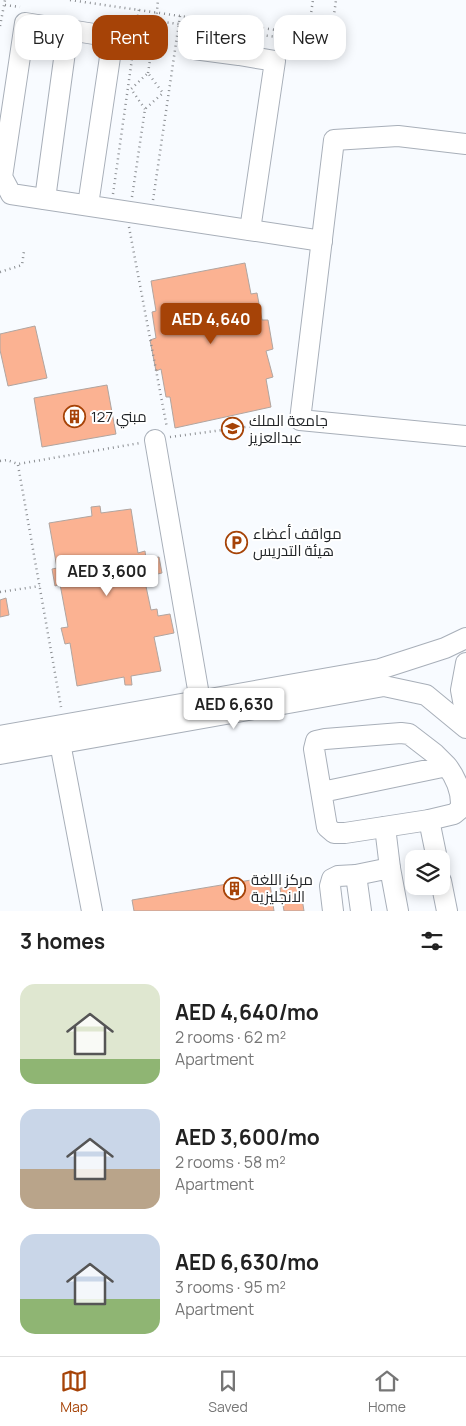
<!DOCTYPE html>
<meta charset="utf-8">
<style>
body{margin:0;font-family:Manrope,Cairo,sans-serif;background:#f2f2f2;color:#222;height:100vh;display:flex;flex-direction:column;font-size:19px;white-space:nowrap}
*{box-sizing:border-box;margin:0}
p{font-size:16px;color:#767676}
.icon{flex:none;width:28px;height:28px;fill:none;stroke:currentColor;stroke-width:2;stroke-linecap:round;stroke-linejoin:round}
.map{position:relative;height:911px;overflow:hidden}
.sheet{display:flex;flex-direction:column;background:#fff;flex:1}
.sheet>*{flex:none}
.banner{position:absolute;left:15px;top:15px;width:436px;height:45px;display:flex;gap:10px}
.buttons{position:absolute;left:405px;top:850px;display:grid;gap:10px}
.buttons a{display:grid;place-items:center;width:45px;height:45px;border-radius:10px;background:#fff;box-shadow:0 2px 12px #0003;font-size:25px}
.price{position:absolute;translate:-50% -42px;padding:0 11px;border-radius:5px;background:#fff;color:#222;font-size:16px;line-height:32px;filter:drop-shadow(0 1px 2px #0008)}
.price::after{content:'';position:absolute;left:50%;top:30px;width:15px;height:11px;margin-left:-8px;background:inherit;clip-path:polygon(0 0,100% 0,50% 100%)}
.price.current{background:#a64307;color:#fff}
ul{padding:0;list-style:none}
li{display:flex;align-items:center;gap:15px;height:125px;padding:0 20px}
li span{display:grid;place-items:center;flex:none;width:140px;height:100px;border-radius:15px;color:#555}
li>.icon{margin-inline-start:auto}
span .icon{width:60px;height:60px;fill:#fffc;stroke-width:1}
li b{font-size:21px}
h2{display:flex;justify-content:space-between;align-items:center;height:60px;padding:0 20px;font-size:21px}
.tag{padding:0 18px;border-radius:15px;background:#fff;box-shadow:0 2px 12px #0003;font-size:18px;line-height:45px}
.tag.current{background:#a64307;color:#fff}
.tabs{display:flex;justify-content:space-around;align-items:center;height:70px;border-top:1px solid #e0e0e0;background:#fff;font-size:14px;color:#767676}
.tabs a{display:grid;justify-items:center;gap:2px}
.tabs .current{color:#a64307}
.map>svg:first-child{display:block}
.building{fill:#fbb292;stroke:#b0a5a0}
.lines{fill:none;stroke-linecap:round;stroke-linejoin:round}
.minor-casing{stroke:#a8afb9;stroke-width:22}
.path{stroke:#8b8e92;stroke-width:2.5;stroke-dasharray:1 4;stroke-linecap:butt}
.minor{stroke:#fff;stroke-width:20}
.labels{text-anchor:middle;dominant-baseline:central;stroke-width:4;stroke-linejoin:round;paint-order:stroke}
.poi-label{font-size:15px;fill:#222528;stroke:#fff;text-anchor:start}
</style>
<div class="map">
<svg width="466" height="911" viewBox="0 0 466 911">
<rect width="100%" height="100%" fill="#f8fbff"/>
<g class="building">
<path d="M245 263 251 294 257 293 262 320H268L273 349 266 351 273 377 266 379 271 407 175 428 170 397H166L161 369 156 371 150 340 156 338 152 312 156 311 151 281Z"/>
<path d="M35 326 47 378 8 386 0 350V334Z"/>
<path d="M107 385 116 434 42 447 34 398Z"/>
<path d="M100 506 101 513 131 509 138 553 145 551 146 559 159 557 162 573 144 577 151 610 157 609 158 616 170 614 174 633 154 637 161 671 131 676 132 685H125L124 677 77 686 70 643 65 644 61 628 68 627 60 584 55 586 52 569 57 568 49 523 92 516 91 507Z"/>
<path d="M6 598 9 615 0 617V600Z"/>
<path d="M269 877 274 911H134L132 900Z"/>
<path d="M300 886 304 911H284L280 888Z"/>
</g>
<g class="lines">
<defs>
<g id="minor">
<path d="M194 49 239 55 275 61 250 230"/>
<path d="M466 144 398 136 334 140 300 420 466 436"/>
<path d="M45 199 68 30"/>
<path d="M88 205 113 37 25 23 2 177 11 194 322 241"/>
<path d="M155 440 200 701"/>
<path d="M466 663 461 690 466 717"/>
<path d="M0 736 380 669 445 648 466 638"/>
<path d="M60 743 92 911"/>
<path d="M0 754 384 686 426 695 466 728"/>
<path d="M322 792 447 766 435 754 409 734 401 733 325 739 316 741 314 749 327 827 334 833H345L429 820 454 814 461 808C462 793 456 778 447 766"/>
<path d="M429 820 437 859"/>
<path d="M385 827 390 868"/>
<path d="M356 875 361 911"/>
<path d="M441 881 447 911"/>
<path d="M333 911 330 886 332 879 338 876 356 875 390 868 398 911"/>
</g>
</defs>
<use href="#minor" class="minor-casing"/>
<g class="path">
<path d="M70 0 345 40"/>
<path d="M5 5 20 7"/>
<path d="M113 18 137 22 156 21 307 41 313 0"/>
<path d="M0 26 5 0"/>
<path d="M331 37 336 0"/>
<path d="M148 73 156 21 158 0"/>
<path d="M113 194 139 9"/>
<path d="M132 197 145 109 163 93 148 73 131 89 145 109"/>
<path d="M153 200 180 16"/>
<path d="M129 227 167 428"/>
<path d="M0 272 22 265 24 251"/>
<path d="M170 437 283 422"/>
<path d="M0 461 7 460 18 464 140 443"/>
<path d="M18 465 61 707"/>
<path d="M0 592 40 586"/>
</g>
<use href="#minor" class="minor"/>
</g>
<defs>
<symbol id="building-ring" viewBox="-11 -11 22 22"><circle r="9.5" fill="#fff" stroke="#a64307" stroke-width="1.5"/><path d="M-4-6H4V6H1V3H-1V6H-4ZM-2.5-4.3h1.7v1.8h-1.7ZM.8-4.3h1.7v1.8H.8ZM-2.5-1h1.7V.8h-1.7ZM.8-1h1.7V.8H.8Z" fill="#a64307"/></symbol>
<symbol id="university-ring" viewBox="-11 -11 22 22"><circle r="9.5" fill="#fff" stroke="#a64307" stroke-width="1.5"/><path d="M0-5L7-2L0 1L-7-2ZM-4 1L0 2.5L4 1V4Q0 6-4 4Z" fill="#a64307"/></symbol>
<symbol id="parking-ring" viewBox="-11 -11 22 22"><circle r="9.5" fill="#fff" stroke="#a64307" stroke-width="1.5"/><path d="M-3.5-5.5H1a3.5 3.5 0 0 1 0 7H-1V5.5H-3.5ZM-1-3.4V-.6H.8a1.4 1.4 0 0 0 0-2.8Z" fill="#a64307"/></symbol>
</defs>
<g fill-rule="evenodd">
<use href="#building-ring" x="62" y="404" width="25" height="25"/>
<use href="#university-ring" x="220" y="416" width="25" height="25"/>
<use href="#parking-ring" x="224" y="530" width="25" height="25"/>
<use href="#building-ring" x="222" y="876" width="25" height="25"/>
</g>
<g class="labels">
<g class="poi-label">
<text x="91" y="416">مبني 127</text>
<text x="249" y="420">جامعة الملك<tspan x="249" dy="17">عبدالعزيز</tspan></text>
<text x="253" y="533">مواقف أعضاء<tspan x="253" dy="17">هيئة التدريس</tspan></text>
<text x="251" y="879">مركز اللغة<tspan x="251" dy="17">الانجليزية</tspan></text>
</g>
</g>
</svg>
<div class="buttons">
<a><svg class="icon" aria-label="layers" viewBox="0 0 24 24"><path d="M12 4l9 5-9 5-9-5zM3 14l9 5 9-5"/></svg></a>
</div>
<b class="price current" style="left:211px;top:345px">AED 4,640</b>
<b class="price" style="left:107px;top:597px">AED 3,600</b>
<b class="price" style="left:234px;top:730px">AED 6,630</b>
<div class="banner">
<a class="tag">Buy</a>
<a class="tag current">Rent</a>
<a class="tag">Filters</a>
<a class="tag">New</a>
</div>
</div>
<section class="sheet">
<h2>3 homes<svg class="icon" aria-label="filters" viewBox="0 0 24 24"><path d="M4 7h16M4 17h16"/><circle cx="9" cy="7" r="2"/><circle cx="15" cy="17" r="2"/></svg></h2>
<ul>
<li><span style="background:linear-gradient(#dfe7d0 75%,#8fb573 0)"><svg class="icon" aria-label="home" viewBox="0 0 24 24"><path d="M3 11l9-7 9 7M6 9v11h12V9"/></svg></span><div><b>AED 4,640/mo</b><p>2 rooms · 62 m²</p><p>Apartment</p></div></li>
<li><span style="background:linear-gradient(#c9d6e8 60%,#b9a48a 0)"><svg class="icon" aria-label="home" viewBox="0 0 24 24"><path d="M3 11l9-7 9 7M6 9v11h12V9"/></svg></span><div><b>AED 3,600/mo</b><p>2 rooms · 58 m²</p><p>Apartment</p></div></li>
<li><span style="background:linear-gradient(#c9d6e8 65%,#8fb573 0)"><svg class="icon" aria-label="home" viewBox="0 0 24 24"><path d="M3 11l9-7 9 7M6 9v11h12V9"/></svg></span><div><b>AED 6,630/mo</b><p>3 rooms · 95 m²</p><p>Apartment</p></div></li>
</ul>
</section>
<nav class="tabs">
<a class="current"><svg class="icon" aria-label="map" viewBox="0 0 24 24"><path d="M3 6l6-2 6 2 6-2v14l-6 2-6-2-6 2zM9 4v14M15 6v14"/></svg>Map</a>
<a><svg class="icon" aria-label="saved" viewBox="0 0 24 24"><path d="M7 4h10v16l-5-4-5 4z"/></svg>Saved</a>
<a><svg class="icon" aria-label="home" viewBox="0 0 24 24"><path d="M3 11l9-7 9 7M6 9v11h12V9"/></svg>Home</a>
</nav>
